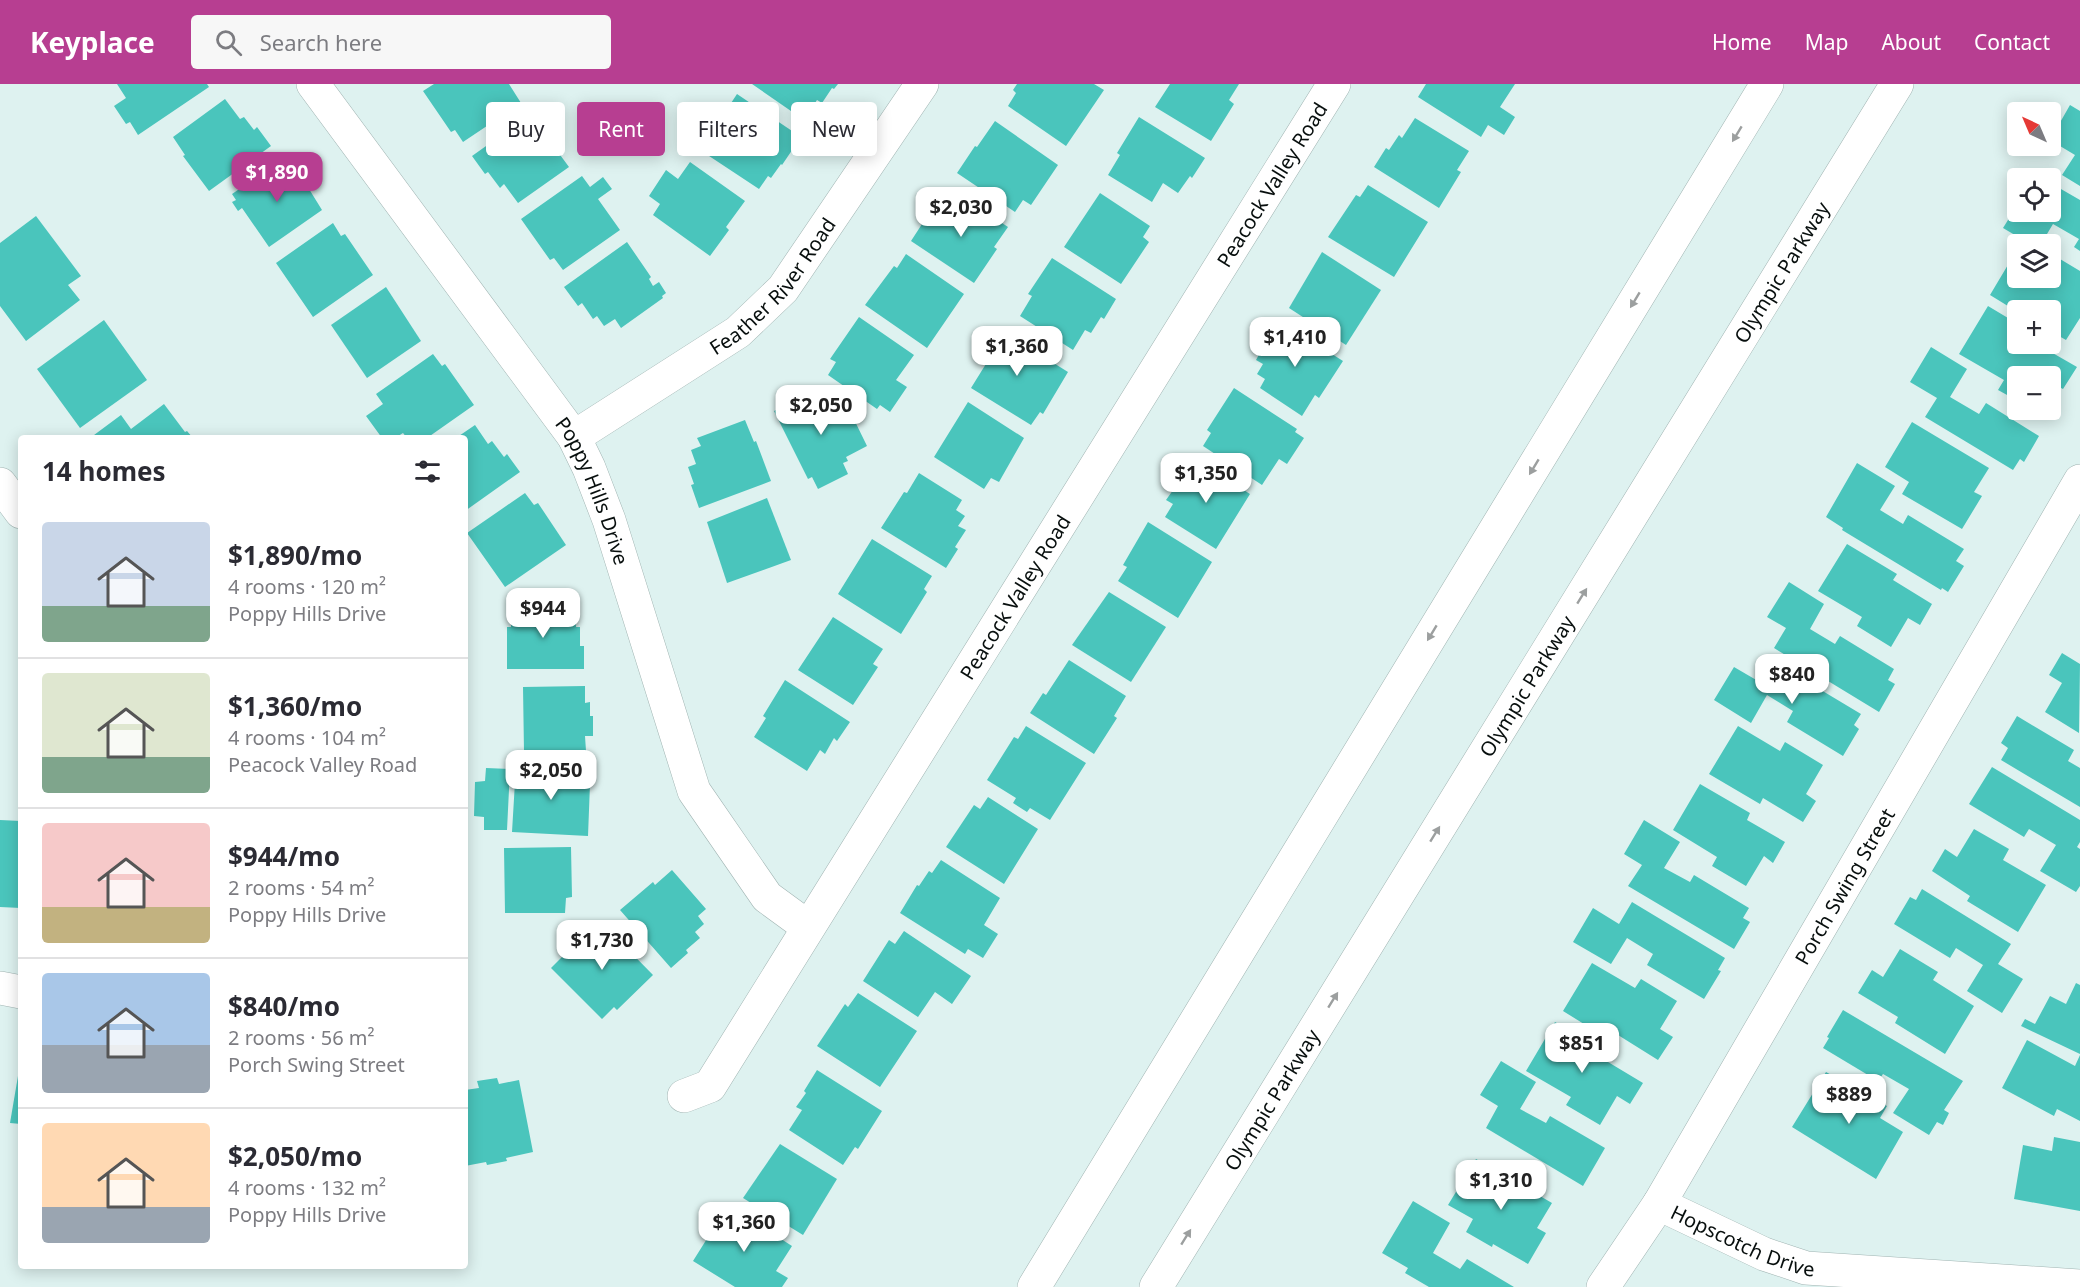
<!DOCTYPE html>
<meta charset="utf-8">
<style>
body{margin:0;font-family:"Noto Sans",sans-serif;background:#f7f7f7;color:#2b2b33;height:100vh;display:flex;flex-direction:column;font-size:22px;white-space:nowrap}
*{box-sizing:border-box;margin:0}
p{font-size:20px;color:#7c7c81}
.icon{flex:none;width:33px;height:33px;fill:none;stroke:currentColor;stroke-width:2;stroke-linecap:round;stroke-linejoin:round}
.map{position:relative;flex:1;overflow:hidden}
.side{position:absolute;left:18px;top:351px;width:450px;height:834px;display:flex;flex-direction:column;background:#fff;border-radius:6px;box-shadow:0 3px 15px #0003}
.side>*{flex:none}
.hud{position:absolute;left:486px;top:18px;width:570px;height:54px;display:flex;gap:12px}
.needle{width:39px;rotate:316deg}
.fabs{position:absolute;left:2007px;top:18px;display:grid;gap:12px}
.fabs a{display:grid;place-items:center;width:54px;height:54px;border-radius:6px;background:#fff;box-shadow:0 3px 15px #0003;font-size:30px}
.price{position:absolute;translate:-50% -51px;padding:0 14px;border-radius:12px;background:#fff;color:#222;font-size:20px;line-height:39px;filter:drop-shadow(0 2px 3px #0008)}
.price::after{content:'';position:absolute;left:50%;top:36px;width:18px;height:14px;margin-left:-9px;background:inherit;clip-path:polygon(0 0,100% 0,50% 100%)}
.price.selected{background:#b73e91;color:#fff}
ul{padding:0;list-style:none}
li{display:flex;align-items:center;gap:18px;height:150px;padding:0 24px}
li+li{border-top:2px solid #e1e1e2}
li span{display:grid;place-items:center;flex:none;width:168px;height:120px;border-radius:6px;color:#555}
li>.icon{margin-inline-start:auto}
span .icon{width:72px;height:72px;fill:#fffc;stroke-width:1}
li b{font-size:26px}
h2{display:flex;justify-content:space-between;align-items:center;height:72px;padding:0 24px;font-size:26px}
.chip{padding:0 21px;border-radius:6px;background:#fff;box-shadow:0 3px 15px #0003;font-size:21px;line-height:54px}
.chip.selected{background:#b73e91;color:#fff}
header{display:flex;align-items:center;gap:36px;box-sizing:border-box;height:84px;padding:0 30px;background:#b73e91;color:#fff}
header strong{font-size:28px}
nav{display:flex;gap:33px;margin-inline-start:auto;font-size:21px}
.search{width:420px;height:54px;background:#f7f7f7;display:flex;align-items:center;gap:15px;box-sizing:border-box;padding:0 21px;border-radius:6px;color:#7c7c81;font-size:22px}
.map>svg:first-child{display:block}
.building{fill:#4ac5bc}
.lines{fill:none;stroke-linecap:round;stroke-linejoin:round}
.minor-casing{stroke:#a0b4b2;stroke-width:34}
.secondary-casing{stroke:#a0b4b2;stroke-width:34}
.minor{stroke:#fff;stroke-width:33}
.secondary{stroke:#fff;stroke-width:33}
.oneway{fill:#9c9f9f}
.labels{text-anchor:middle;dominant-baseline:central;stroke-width:4.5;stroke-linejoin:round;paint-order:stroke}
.street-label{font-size:20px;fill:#080f0e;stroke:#fff}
</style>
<header>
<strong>Keyplace</strong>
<div class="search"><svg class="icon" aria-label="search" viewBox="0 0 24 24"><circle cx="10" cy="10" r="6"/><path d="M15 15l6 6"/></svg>Search here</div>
<nav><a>Home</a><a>Map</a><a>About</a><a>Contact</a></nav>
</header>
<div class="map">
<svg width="2080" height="1203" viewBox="0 0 2080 1203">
<rect width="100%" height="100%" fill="#def2f0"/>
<g class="building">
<path d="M117 0H207L209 3 138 51 130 38 126 40 114 22 126 14Z"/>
<path d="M434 0H509L521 19 463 58 455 46 451 48 423 7Z"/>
<path d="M752 0H838L834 5 832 4 822 19 817 16 804 36Z"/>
<path d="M1017 0H1094L1104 6 1066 62 1008 22 1016 9 1013 6Z"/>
<path d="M1170 0H1239L1229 16 1234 20 1211 57 1155 23Z"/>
<path d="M1426 0H1515L1500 23 1515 33 1504 51 1488 41 1481 53 1418 13Z"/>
<path d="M737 10 801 53 782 81 781 80 771 94 768 92 759 105 700 66Z"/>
<path d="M225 15 240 35 244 33 254 46 257 43 271 62 209 107 183 72 185 71 173 53Z"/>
<path d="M2070 21 2080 27V102L2062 91 2075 71 2050 56Z"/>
<path d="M534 28 558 62 555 64 569 83 518 119 504 100 500 104 488 88 485 90 472 72Z"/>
<path d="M1139 33 1205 74 1192 94 1190 92 1178 109 1163 99 1152 118 1108 91 1120 71 1117 69Z"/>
<path d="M1415 34 1469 67 1457 86 1461 88 1439 124 1374 83 1386 64 1389 66 1399 51 1402 54Z"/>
<path d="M995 37 1058 81 1031 121 1023 116 1015 128 957 89 975 62 977 63Z"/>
<path d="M281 77 289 89 296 84 322 126 269 163 242 124 238 127 232 118 236 116 232 110Z"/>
<path d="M690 78 745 117 726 143 729 146 710 172 653 131 660 120 649 112 666 86 678 95Z"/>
<path d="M582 92 590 103 603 93 612 105 598 115 620 146 563 186 554 174 550 176 521 135Z"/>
<path d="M1368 101 1428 138 1394 193 1328 153 1356 111 1360 113Z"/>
<path d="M2054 101 2080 116V167L2074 163 2079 155 2053 140 2041 160H2030L2003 144 2018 120V128H2050V107Z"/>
<path d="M1100 109 1150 142 1143 153 1149 158 1121 200 1064 163Z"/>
<path d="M966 115 1008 143 994 163 997 165 974 199 911 157 924 137 926 139 937 123 945 128 952 118 960 123Z"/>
<path d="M36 132 81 192 68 201 80 216 26 257 0 222V159Z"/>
<path d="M333 139 341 152 345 150 373 191 313 233 276 179Z"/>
<path d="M627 158 651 193 649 195 653 202 659 198 666 209 662 212 663 214 621 244 615 235 604 242 597 232 593 235 582 219 578 222 564 203Z"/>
<path d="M2018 164V194H2050V169L2080 187V234L2066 256 2050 247V226L2016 227 1990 211Z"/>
<path d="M1322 168 1381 206 1346 261 1289 224Z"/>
<path d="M906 170 964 210 927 264 865 221 894 182 897 184Z"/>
<path d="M1052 174 1116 215 1104 235 1101 233 1091 249 1085 246 1073 266 1020 232 1032 212 1028 210Z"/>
<path d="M386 203 421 257 367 294 331 241Z"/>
<path d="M1988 222 2018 240V260H2037L2077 283 2063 305 2050 298V292H2018V317L1998 306 2004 296 1959 270Z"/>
<path d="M859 233 914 271 896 296 907 303 890 328 880 321 877 325 828 291 836 278 830 275Z"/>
<path d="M104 236 147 296 80 344 37 285Z"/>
<path d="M1278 236 1343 277 1319 314 1315 311 1302 332 1260 304 1265 295 1257 290 1263 280 1256 276Z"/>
<path d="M986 244 1003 255 1007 250 1068 288 1043 330 1040 328 1031 341 971 304 989 275 974 266Z"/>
<path d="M1931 263 1967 285 1950 313 1979 330 1986 319 2039 352 2024 378 2020 375 2013 386 1925 333 1937 314 1910 298Z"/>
<path d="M433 270 442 282 445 280 474 321 427 354H407L403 349 395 354H382L366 332 383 320 376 310Z"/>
<path d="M1234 304 1297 345 1295 348 1304 354 1287 380 1279 375 1262 401 1203 362 1211 349 1207 346Z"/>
<path d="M828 308 835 321 845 317 867 362 846 373 848 377 843 379 848 390 818 405 812 393 808 395 774 327 795 316 797 319 815 310 817 314Z"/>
<path d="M968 318 1024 354 999 398 991 394 984 405 934 373Z"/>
<path d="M164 320 185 348 187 347 193 354H90L121 331 131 345Z"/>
<path d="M745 336 754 358 756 357 771 397 699 424 691 401 694 400 688 383 696 380 691 366 701 362 697 354Z"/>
<path d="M1912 338 1989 384 1974 408 1982 412 1962 445 1902 410 1909 398 1885 383Z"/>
<path d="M475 341 488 360 492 357 504 373 507 370 520 388 465 427V354H456Z"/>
<path d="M1195 375 1250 410 1216 465 1165 433 1173 420 1166 416Z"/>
<path d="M1857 379 1895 402 1880 426 1903 440 1908 431 1964 465 1956 477 1964 482 1948 508 1942 504 1941 506 1842 446 1843 444 1826 433Z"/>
<path d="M919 389 962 416 956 426 965 432 958 442 966 446 955 463 958 465 946 484 881 444 904 408 907 409Z"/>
<path d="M525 409 534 421 538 419 566 461 505 503 467 449Z"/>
<path d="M767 414 791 476 727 499 707 438Z"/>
<path d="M1148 438 1212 478 1178 534 1118 497 1127 483 1123 481Z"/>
<path d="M872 455 932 492 924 505 927 508 901 550 838 510Z"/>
<path d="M1847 460 1897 490 1893 496 1932 520 1920 541 1908 534 1891 563 1857 542 1862 533 1818 507Z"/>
<path d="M1789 498 1824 520 1810 545 1835 560 1840 552 1894 585 1888 596 1895 600 1879 628 1774 564 1786 544 1767 533Z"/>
<path d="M1109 508 1166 543 1131 598 1072 561Z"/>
<path d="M511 520H561V530H575L576 543H580V562H584V585H507V543H511Z"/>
<path d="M833 533 883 565 873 580 878 583 853 621 798 586Z"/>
<path d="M2062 569 2080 580 2079 649 2045 628 2062 599 2049 591Z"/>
<path d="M1069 576 1126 612 1114 632 1117 634 1094 670 1030 629 1043 609 1046 611Z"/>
<path d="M1771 576 1861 630 1854 641 1859 645 1843 672 1787 638 1793 627 1767 611 1751 639 1714 616 1734 583 1758 597Z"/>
<path d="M785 596 850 638 837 657 834 654 825 670 820 666 807 687 754 653 766 634 763 632Z"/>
<path d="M585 602V619L590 618V632H593V652H585L586 667 524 668 523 603Z"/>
<path d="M2017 632 2074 666 2068 677 2080 684V723L2001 676 2008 664 2001 659Z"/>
<path d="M1026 642 1086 679 1050 736 1030 724 1027 728 1013 719 1016 714 987 696 1014 653 1018 655Z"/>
<path d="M1738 642 1780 667 1785 658 1823 681 1806 710 1816 717 1803 738 1763 714 1760 720 1709 690Z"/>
<path d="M516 681 587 685 586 700H590L588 752 512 748Z"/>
<path d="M1992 683 2080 736V758L2077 763 2080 765V802L2076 808 2040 787 2056 761 2029 745 2024 753 1969 720Z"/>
<path d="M486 684 510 685 507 746H484V733L474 732 475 698 485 697Z"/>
<path d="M1700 700 1750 729 1747 736 1785 758 1773 779 1764 772 1746 802 1712 782 1717 773 1673 746Z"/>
<path d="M988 713 1038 745 1004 800 946 763 974 721 980 725Z"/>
<path d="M0 736 21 737V824L0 823Z"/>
<path d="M1644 736 1680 758 1664 784 1690 798 1694 791 1749 824 1743 834 1750 838 1734 865 1628 802 1642 781 1624 770Z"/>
<path d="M1974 745 2009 765 2003 776 2046 801 2018 848 1967 817 1970 812 1932 787 1945 765 1957 773Z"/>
<path d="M571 763 572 813 566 814 565 829H505L504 764Z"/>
<path d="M941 776 1000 814 984 841 998 850 983 874 968 865 965 870 900 829 917 801 919 802 929 787 932 789Z"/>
<path d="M672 786 706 825 698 832 704 840 695 848 700 854 686 866 688 869 671 884 620 826 653 798 655 801Z"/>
<path d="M1922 805 2011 860 1998 880 2023 895 2002 929 1967 907 1983 881 1956 864 1950 874 1894 840 1910 813 1916 816Z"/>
<path d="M1632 818 1725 874 1718 886 1721 887 1704 915 1647 881 1653 870 1627 854 1611 880 1573 858 1593 824 1619 840Z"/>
<path d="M599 836 653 891 617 926 614 923 602 935 551 884Z"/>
<path d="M904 847 971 892 952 920 935 908 918 933 863 897 889 856 895 860Z"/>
<path d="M1900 865 1938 888 1933 896 1974 922 1945 970 1895 939 1898 933 1858 909 1872 886 1883 893Z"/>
<path d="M1592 879 1635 904 1641 895 1677 917 1660 945 1673 953 1658 976 1618 951 1613 958 1563 927Z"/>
<path d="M2076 899 2080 901V970L2021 942 2025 935 2035 940 2050 912 2066 920Z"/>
<path d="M858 909 917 947 880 1003 817 962 845 920 848 923Z"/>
<path d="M1843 926 1963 997 1944 1026 1949 1029 1943 1041 1937 1038 1929 1051 1893 1029 1909 1005 1883 990 1878 997 1823 964 1829 954 1827 953Z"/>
<path d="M1555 938 1607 968 1603 975 1643 999 1630 1020 1617 1012 1600 1041 1566 1021 1571 1013 1526 987Z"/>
<path d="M2027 956 2075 982 2080 971V1037L2057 1025 2054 1032 2002 1004Z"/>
<path d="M1501 977 1536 998 1520 1025 1546 1039 1550 1032 1605 1064 1583 1102 1486 1044 1498 1022 1480 1011Z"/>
<path d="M817 986 882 1027 858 1065 855 1063 843 1081 789 1046 802 1026 796 1023 806 1009 804 1007Z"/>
<path d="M1826 988 1887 1022 1880 1034 1903 1048 1876 1095 1792 1043Z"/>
<path d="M18 992 21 993V1040L10 1039Z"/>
<path d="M497 994 499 1000 519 996 533 1068 506 1074 507 1077 487 1081 486 1078 465 1082V1006L479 1004 477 997Z"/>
<path d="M2054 1053 2080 1058V1127L2014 1115 2023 1061 2052 1067Z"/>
<path d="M780 1060 837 1095 803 1151 743 1114Z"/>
<path d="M1476 1075 1552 1119 1537 1144 1546 1149 1528 1180 1493 1160 1492 1163 1466 1148 1473 1135 1448 1121Z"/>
<path d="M1413 1117 1450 1139 1433 1169 1460 1185 1467 1175 1514 1203H1429L1405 1189 1408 1184 1382 1169Z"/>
<path d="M733 1124 792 1162 776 1187 788 1194 782 1203H735L693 1177 720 1134 724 1137Z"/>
</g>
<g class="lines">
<defs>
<g id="minor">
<path id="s1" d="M313 0 574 353 589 384 609 436 694 707 767 813 808 843"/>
<path id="s2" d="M574 353 738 248 783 205 922 0"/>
<path d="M0 400 21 428"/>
<path d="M0 904 21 908"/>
<path id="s3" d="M684 1012 710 1002 1334 0"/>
<path id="s4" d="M1659 1120 1764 1170 1806 1184 2080 1202"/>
<path id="s5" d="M1603 1203 1659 1120 2080 397"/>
</g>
<g id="secondary">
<path d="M1034 1203 1767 0"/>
<path id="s6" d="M1156 1203 1897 0"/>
</g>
</defs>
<use href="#minor" class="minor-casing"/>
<use href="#secondary" class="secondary-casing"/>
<use href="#minor" class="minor"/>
<use href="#secondary" class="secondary"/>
</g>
<defs><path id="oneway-solid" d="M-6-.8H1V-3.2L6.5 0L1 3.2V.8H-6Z" transform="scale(1.5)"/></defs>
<g class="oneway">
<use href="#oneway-solid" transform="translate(1737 50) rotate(121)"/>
<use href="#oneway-solid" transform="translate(1635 216) rotate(121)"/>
<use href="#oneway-solid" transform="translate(1534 383) rotate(121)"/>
<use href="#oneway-solid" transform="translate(1582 512) rotate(-58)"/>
<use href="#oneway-solid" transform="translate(1432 549) rotate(121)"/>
<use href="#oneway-solid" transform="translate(1435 750) rotate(-58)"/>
<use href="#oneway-solid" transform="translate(1333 916) rotate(-58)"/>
<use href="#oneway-solid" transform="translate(1186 1153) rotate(-58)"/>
</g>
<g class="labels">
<g class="street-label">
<text stroke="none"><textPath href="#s3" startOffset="1090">Peacock Valley Road</textPath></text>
<text stroke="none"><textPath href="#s6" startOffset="1192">Olympic Parkway</textPath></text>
<text stroke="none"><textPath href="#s2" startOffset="252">Feather River Road</textPath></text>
<text stroke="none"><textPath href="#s1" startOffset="496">Poppy Hills Drive</textPath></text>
<text stroke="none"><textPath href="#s3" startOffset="604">Peacock Valley Road</textPath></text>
<text stroke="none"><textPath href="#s6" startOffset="706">Olympic Parkway</textPath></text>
<text stroke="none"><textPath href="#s5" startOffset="468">Porch Swing Street</textPath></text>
<text stroke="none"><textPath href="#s6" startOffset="220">Olympic Parkway</textPath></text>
<text stroke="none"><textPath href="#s4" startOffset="92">Hopscotch Drive</textPath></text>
</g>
</g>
</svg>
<div class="fabs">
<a><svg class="needle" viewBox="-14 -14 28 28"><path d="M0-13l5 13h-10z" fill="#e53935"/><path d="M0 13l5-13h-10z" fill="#7c7c81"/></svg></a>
<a><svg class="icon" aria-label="locate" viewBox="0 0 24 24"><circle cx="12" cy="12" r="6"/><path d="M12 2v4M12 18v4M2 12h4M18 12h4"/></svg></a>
<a><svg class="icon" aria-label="layers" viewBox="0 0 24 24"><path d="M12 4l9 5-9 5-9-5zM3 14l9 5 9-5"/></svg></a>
<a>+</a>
<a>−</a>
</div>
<b class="price selected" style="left:277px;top:119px">$1,890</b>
<b class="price" style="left:961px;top:154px">$2,030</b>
<b class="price" style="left:1295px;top:284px">$1,410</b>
<b class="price" style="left:1017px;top:293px">$1,360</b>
<b class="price" style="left:821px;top:352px">$2,050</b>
<b class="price" style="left:1206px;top:420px">$1,350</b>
<b class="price" style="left:543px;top:555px">$944</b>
<b class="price" style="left:1792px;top:621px">$840</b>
<b class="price" style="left:551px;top:717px">$2,050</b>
<b class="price" style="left:602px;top:887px">$1,730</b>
<b class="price" style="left:1582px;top:990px">$851</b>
<b class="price" style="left:1849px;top:1041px">$889</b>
<b class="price" style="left:1501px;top:1127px">$1,310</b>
<b class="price" style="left:744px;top:1169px">$1,360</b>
<div class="hud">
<a class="chip">Buy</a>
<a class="chip selected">Rent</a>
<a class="chip">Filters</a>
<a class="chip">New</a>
</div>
<section class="side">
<h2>14 homes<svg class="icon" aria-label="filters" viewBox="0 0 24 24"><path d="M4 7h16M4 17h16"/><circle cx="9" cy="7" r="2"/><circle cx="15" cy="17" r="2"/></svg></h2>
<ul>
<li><span style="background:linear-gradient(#c9d6e8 70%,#7fa58c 0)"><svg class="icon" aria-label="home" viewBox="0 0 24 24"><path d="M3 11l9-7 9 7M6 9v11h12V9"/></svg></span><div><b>$1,890/mo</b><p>4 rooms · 120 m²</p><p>Poppy Hills Drive</p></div></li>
<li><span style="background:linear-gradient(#dfe7d0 70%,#7fa58c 0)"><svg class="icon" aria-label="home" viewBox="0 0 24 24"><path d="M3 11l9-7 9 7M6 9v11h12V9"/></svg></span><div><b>$1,360/mo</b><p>4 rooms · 104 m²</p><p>Peacock Valley Road</p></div></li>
<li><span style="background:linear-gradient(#f6c9c9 70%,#c2b280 0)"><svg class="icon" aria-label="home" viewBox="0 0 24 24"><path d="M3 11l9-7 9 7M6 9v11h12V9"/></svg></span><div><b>$944/mo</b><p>2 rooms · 54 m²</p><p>Poppy Hills Drive</p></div></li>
<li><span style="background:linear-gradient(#a9c7e8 60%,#9aa5b1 0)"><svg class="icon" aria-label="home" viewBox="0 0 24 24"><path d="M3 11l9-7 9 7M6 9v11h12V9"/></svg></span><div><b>$840/mo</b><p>2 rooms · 56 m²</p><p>Porch Swing Street</p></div></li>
<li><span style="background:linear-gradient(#ffd9b3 70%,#9aa5b1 0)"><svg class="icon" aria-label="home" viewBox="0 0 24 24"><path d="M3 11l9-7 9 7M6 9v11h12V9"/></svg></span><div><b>$2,050/mo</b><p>4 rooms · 132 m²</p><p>Poppy Hills Drive</p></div></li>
</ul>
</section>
</div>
